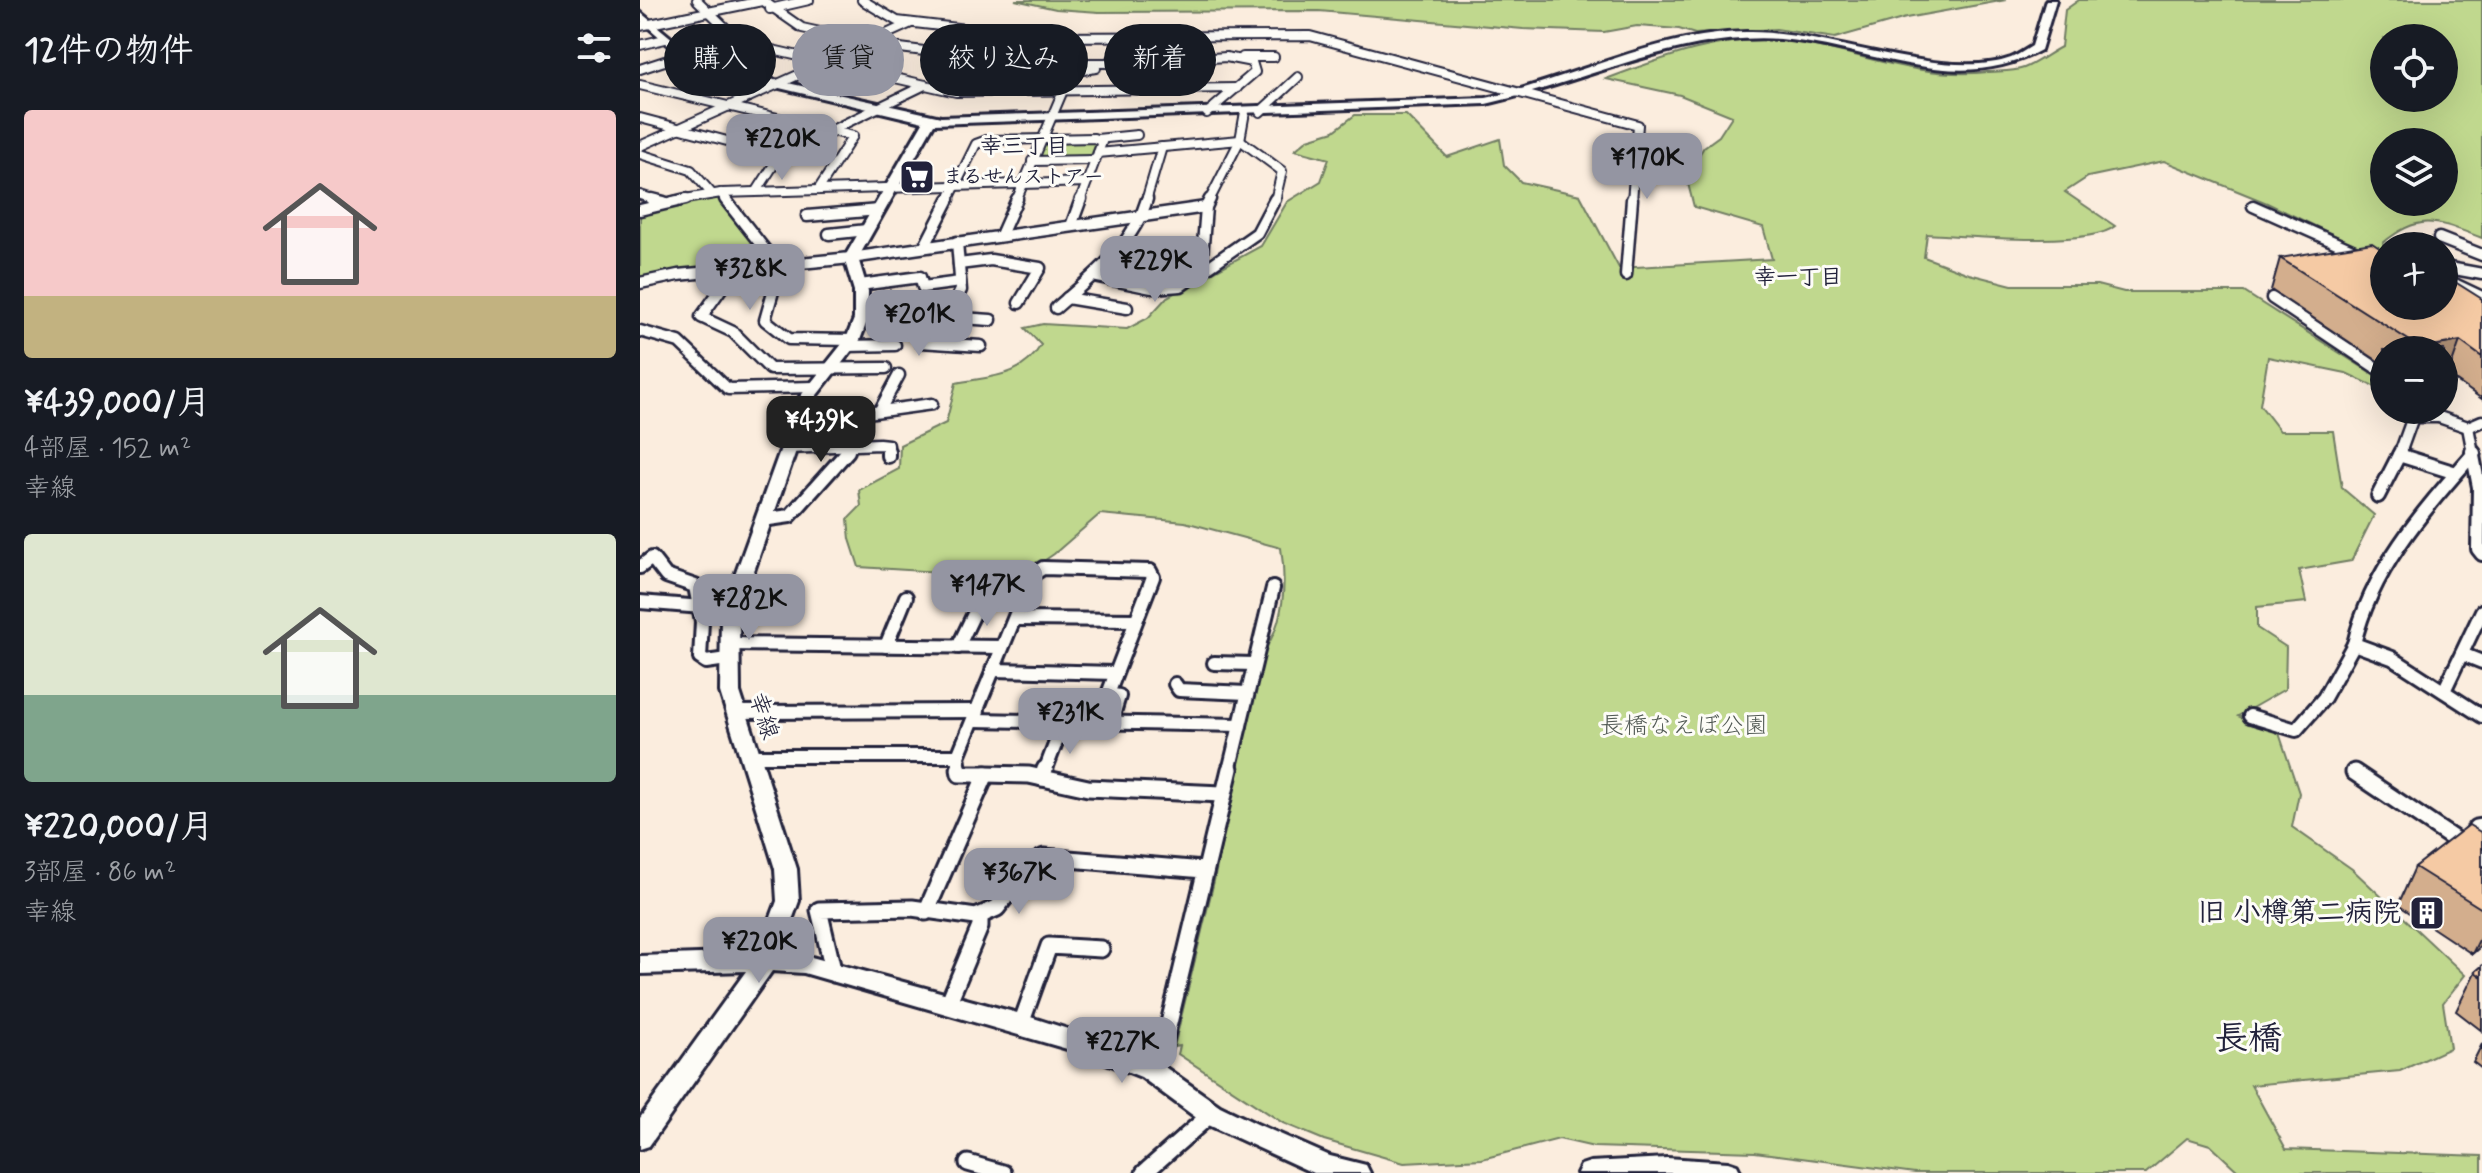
<!DOCTYPE html>
<html lang="ja">
<meta charset="utf-8">
<style>
body{margin:0;font-family:Mynerve,"Klee One",sans-serif;background:#242831;color:#f1f3f6;height:100vh;display:flex;flex-direction:column;font-size:30px;white-space:nowrap}
*{box-sizing:border-box;margin:0}
p{font-size:26px;color:#9ea1a6}
.icon{flex:none;width:44px;height:44px;fill:none;stroke:currentColor;stroke-width:2;stroke-linecap:round;stroke-linejoin:round}
.map{position:relative;flex:1;overflow:hidden}
.drawer{display:flex;flex-direction:column;background:#171b24;width:640px}
.drawer>*{flex:none}
.guide{position:absolute;left:24px;top:24px;width:760px;height:72px;display:flex;gap:16px}
.fabs{position:absolute;left:1730px;top:24px;display:grid;gap:16px}
.fabs a{display:grid;place-items:center;width:88px;height:88px;border-radius:50%;background:#171b24;box-shadow:0 8px 32px #0002;font-size:40px}
.price{position:absolute;translate:-50% -68px;padding:0 18px;border-radius:16px;background:#9495a2;color:#111;font-size:26px;line-height:52px;filter:drop-shadow(0 2px 4px #0008)}
.price::after{content:'';position:absolute;left:50%;top:48px;width:24px;height:18px;margin-left:-12px;background:inherit;clip-path:polygon(0 0,100% 0,50% 100%)}
.price.on{background:#222;color:#fff}
ul{padding:0;list-style:none}
li{display:grid;align-content:center;gap:16px;height:424px;padding:0 24px}
li span{display:grid;place-items:center;height:248px;border-radius:8px;color:#555}
li>.icon{margin-inline-start:auto}
span .icon{width:144px;height:144px;fill:#fffc;stroke-width:1}
li b{font-size:34px}
h2{display:flex;justify-content:space-between;align-items:center;height:96px;padding:0 24px;font-size:34px}
.tag{padding:0 28px;border-radius:36px;background:#171b24;box-shadow:0 8px 32px #0002;font-size:28px;line-height:72px}
.tag.on{background:#9495a2;color:#111}
main{display:flex;flex:1;min-height:0}
.map>svg:first-child{display:block}
.green{fill:#c0d88e;stroke:#717d64;stroke-width:2;fill-rule:evenodd}
.lines{fill:none;stroke-linecap:round;stroke-linejoin:round}
.street-far3-casing{stroke:#22223b;stroke-width:12}
.street-far2-casing{stroke:#22223b;stroke-width:15}
.street-far1-casing{stroke:#22223b;stroke-width:18}
.street-casing{stroke:#22223b;stroke-width:21}
.secondary-casing{stroke:#22223b;stroke-width:6}
.street-far3{stroke:#fdfcf7;stroke-width:8}
.street-far2{stroke:#fdfcf7;stroke-width:10}
.street-far1{stroke:#fdfcf7;stroke-width:12}
.street{stroke:#fdfcf7;stroke-width:15}
.secondary{fill:#fdfcf7;fill-rule:evenodd}
.wall{fill:#d3ae8d;stroke:#22223b;stroke-width:2}
.shaded-wall{fill:#ac8d73;stroke:#22223b;stroke-width:2}
.building{fill:#f5caa4;stroke:#22223b;stroke-width:2}
.labels{text-anchor:middle;dominant-baseline:central;stroke-width:6;stroke-linejoin:round;paint-order:stroke}
.far-poi-label{font-size:20px;font-weight:bold;fill:#22223b;stroke:#fdfcf7;text-anchor:start}
.far-neighbourhood-label{font-size:22px;font-weight:bold;fill:#22223b;stroke:#fdfcf7}
.street-label{font-size:24px;fill:#22223b;stroke:#fdfcf7}
.park-label{font-size:24px;fill:#515954;stroke:#fdfcf7}
.near-poi-label{font-size:28px;font-weight:bold;fill:#22223b;stroke:#fdfcf7;text-anchor:end}
.near-quarter-label{font-size:34px;font-weight:bold;fill:#22223b;stroke:#fdfcf7}
</style>
<main>
<section class="drawer">
<h2>12件の物件<svg class="icon" aria-label="filters" viewBox="0 0 24 24"><path d="M4 7h16M4 17h16"/><circle cx="9" cy="7" r="2"/><circle cx="15" cy="17" r="2"/></svg></h2>
<ul>
<li><span style="background:linear-gradient(#f6c9c9 75%,#c2b280 0)"><svg class="icon" aria-label="home" viewBox="0 0 24 24"><path d="M3 11l9-7 9 7M6 9v11h12V9"/></svg></span><div><b>¥439,000/月</b><p>4部屋 · 152 m²</p><p>幸線</p></div></li>
<li><span style="background:linear-gradient(#dfe7d0 65%,#7fa58c 0)"><svg class="icon" aria-label="home" viewBox="0 0 24 24"><path d="M3 11l9-7 9 7M6 9v11h12V9"/></svg></span><div><b>¥220,000/月</b><p>3部屋 · 86 m²</p><p>幸線</p></div></li>
</ul>
</section>
<div class="map">
<svg width="1842" height="1173" viewBox="0 0 1842 1173">
<rect width="100%" height="100%" fill="#fbedde"/>
<filter id="ink" filterUnits="userSpaceOnUse"><feTurbulence type="fractalNoise" baseFrequency=".0125" numOctaves="2"/><feDisplacementMap in="SourceGraphic" scale="16" xChannelSelector="R" yChannelSelector="G"/><feConvolveMatrix kernelMatrix="1 2 1 2 8 2 1 2 1" color-interpolation-filters="sRGB"/></filter>
<g filter="url(#ink)">
<g class="green">
<path d="M375 0H1366L1266 18 1195 38 1136 29 1055 34 1039 29 997 26 964 32 883 29 679 11 459 12 416 9Z"/>
<path d="M1439 0H1842V238C1799 222 1781 211 1743 243L1744 259 1627 203 1524 161 1448 177 1425 192 1475 226C1450 248 1323 236 1287 234L1284 257 1329 274 1372 285H1457L1484 292H1604L1744 381V391L1706 373 1628 357 1620 405 1640 431H1693L1702 488 1734 515 1711 561 1659 570 1666 602 1617 607V628L1646 647 1645 689 1598 716 1639 733 1659 793 1652 827 1712 869 1825 975 1803 1003 1810 1048 1760 1071 1611 1085 1646 1149 1842 1156V1173H1600L1570 1145 1547 1138 1506 1173H1275L1115 1152 954 1147 919 1139 842 1159 764 1163 684 1140 643 1123 538 1054 540 1046 534 1047 574 881 618 659C644 628 647 587 641 548L545 522 460 514 414 554 380 577 219 567 210 539 208 519 221 506 219 490 259 469 260 445 306 423 316 383C351 376 382 378 401 345L385 328 403 324 487 329 508 318 527 297 621 246 647 202 681 181 689 159 655 150 668 139 694 131 715 115H766L807 157 860 139 864 165 881 182 940 195 979 268 1132 259 1123 227 1054 207 1046 176 1064 147 1079 136 1092 116 1040 95 966 79C1022 58 1082 35 1144 41 1216 49 1272 80 1348 72 1359 71 1373 72 1384 68 1397 63 1409 53 1421 47L1425 10ZM1744 38H1804V98H1744ZM1744 142H1804V202H1744Z"/>
<path d="M452 140 456 143 450 158 398 159 405 142Z"/>
<path d="M77 196 128 263 0 280V213Z"/>
</g>
<g class="lines">
<defs>
<g id="street-far3">
<path d="M57 0 90 32 115 46 316 92 597 88"/>
<path d="M122 0 162 28 244 46 380 63H503L586 57 612 62 615 72 567 113"/>
<path d="M222 0 257 21 396 37 670 36 998 125 992 201"/>
<path d="M130 9 169 0"/>
<path d="M0 26 122 1"/>
<path d="M227 43 271 23"/>
<path d="M0 45 25 39"/>
<path d="M603 57H634"/>
<path d="M472 59 544 47 563 39"/>
<path d="M0 69 43 55"/>
<path d="M0 85 213 136 178 190"/>
<path d="M536 90 545 60"/>
<path d="M342 91 365 82 456 68"/>
<path d="M620 112 658 77"/>
<path d="M0 118 140 155"/>
<path d="M457 139 497 135"/>
<path d="M0 146 187 62"/>
<path d="M458 153 600 140 642 171 635 201"/>
<path d="M0 154 51 170 72 194"/>
<path d="M392 161 455 160"/>
<path d="M117 191 140 155 285 85"/>
<path d="M81 193 87 201"/>
<path d="M0 195 19 201"/>
<path d="M33 201 81 193 447 182"/>
<path d="M308 201 336 144 347 140 454 138 462 142 440 201"/>
<path d="M376 201 422 93"/>
<path d="M506 201 522 147"/>
<path d="M569 201 600 140 605 112"/>
</g>
<g id="street-far2">
<path d="M12 199 24 202"/>
<path d="M85 199 137 265 138 274 125 320 149 339 213 340"/>
<path d="M1613 206 1744 264"/>
<path d="M0 210 46 199"/>
<path d="M167 216 239 210"/>
<path d="M431 226 441 199"/>
<path d="M189 234 227 230"/>
<path d="M361 235 377 199"/>
<path d="M1799 238 1842 255"/>
<path d="M285 246 309 199"/>
<path d="M319 264 351 260 400 268 379 303"/>
<path d="M1804 267 1842 274"/>
<path d="M95 269 61 317 93 332 130 369 246 368"/>
<path d="M561 270 566 207 570 199"/>
<path d="M986 275 992 199"/>
<path d="M453 276 512 288 541 286 617 233 635 199"/>
<path d="M1804 279 1842 297"/>
<path d="M0 283 38 275 211 258 566 207"/>
<path d="M220 285 280 277 283 287 320 282"/>
<path d="M427 298 487 308"/>
<path d="M1632 298 1744 373"/>
<path d="M416 308C451 277 494 245 507 199"/>
<path d="M294 316 280 342 341 346"/>
<path d="M307 317 351 320"/>
<path d="M221 319 307 317 321 290 317 242"/>
<path d="M0 331 39 342 88 389 174 387"/>
<path d="M208 346 255 345"/>
<path d="M240 410 259 375"/>
<path d="M1793 415 1828 427"/>
<path d="M149 448 239 444 248 445V453"/>
<path d="M207 453 227 413 292 404"/>
<path d="M1760 453 1773 417H1798"/>
<path d="M1833 453 1828 427 1842 421"/>
</g>
<g id="street-far1">
<path d="M248 451V456"/>
<path d="M1832 451 1839 487 1838 549 1842 554"/>
<path d="M1834 453C1785 509 1731 569 1714 644L1752 658 1842 716"/>
<path d="M1759 455 1761 451"/>
<path d="M1738 496 1759 455 1816 473"/>
<path d="M122 520 150 516 208 451"/>
<path d="M0 567 12 558 26 576 55 586 62 622 60 658 66 662 87 659"/>
<path d="M0 602 62 607"/>
<path d="M377 619 496 620"/>
<path d="M87 644 362 647"/>
<path d="M246 646 266 597"/>
<path d="M318 647 343 595"/>
<path d="M1822 654 1842 662"/>
<path d="M574 663 614 664"/>
<path d="M352 670 475 673"/>
<path d="M535 684 539 690 607 693"/>
<path d="M1804 691 1842 611"/>
<path d="M96 712 338 711"/>
<path d="M1610 716 1656 730 1684 698 1714 644"/>
<path d="M335 720 600 725"/>
<path d="M111 756H318"/>
<path d="M320 771 318 756 392 575 403 568 510 571 513 577 468 694 479 696 471 722"/>
<path d="M405 771 424 721"/>
<path d="M589 771 633 588"/>
</g>
<g id="street">
<path d="M1714 772 1842 858"/>
<path d="M346 774 389 775 448 788 582 794"/>
<path d="M402 778 405 769"/>
<path d="M1830 841 1836 828 1842 827"/>
<path d="M286 912 346 774H320L319 769"/>
<path d="M194 974 179 910 272 908 336 917 357 908 389 866 404 857 564 870"/>
<path d="M308 1004 340 927V916"/>
<path d="M381 1024 409 946 461 949"/>
<path d="M510 1070 523 1048 590 769"/>
<path d="M328 1163 363 1173"/>
<path d="M504 1173 571 1114"/>
</g>
<g id="secondary">
<path d="M1406 0H1416L1401 50C1317 97 1227 46 1140 39 1039 32 944 83 846 104L294 124 218 258 228 291V319L220 340 174 399 99 614 100 692 157 869 159 901 140 953 164 955 381 1014 456 1038 519 1063 580 1106 617 1124 690 1156 726 1165 730 1173H673L562 1122 501 1077 441 1053 164 973 132 971 9 1146 0 1149V1118L106 971 0 974V956L118 952 137 901 135 869 80 692 81 614 159 398 206 339 214 319V291L204 258 283 122 55 68 0 20V12L63 64 301 117 846 98C932 79 1017 33 1106 32 1181 30 1304 82 1371 58 1378 55 1385 50 1392 46Z"/>
<path d="M1027 1158 1088 1162 1097 1165 1101 1173H937L941 1165 950 1162Z"/>
</g>
</defs>
<use href="#street-far3" class="street-far3-casing"/>
<use href="#street-far2" class="street-far2-casing"/>
<use href="#street-far1" class="street-far1-casing"/>
<use href="#street" class="street-casing"/>
<use href="#secondary" class="secondary-casing"/>
<use href="#street-far3" class="street-far3"/>
<use href="#street-far2" class="street-far2"/>
<use href="#street-far1" class="street-far1"/>
<use href="#street" class="street"/>
<use href="#secondary" class="secondary"/>
</g>
<g class="wall">
<path d="M1640 258 1744 306 1842 299V399L1808 375H1804V350H1744V365L1631 290Z"/>
<path d="M1842 833V945L1832 954 1758 905 1775 867Z"/>
<path d="M1842 966V1031L1816 1011 1835 972Z"/>
<path d="M1842 1044V1069L1833 1062Z"/>
</g>
<g class="shaded-wall">
<path d="M1820 341 1808 375H1804V350H1781V348Z"/>
<path d="M1842 934V945L1832 954Z"/>
</g>
<g class="building">
<path d="M1732 243 1744 251V306H1804V275L1842 299V357L1820 341 1781 348 1640 258Z"/>
<path d="M1829 825 1842 833V909L1775 867Z"/>
<path d="M1842 966V977L1835 972Z"/>
</g>
</g>
<defs>
<symbol id="supermarket-square" viewBox="-11 -11 22 22"><rect x="-9" y="-9" width="18" height="18" rx="4" fill="#22223b" stroke="#fdfcf7"/><path d="M-6-5.5h2.5l.6 2H6L4.5 2H-2.5L-4.4-4H-6ZM-1.5 3.2a1.3 1.3 0 1 0 .1 0ZM3 3.2a1.3 1.3 0 1 0 .1 0Z" fill="#fff"/></symbol>
<symbol id="building-square" viewBox="-11 -11 22 22"><rect x="-9" y="-9" width="18" height="18" rx="4" fill="#22223b" stroke="#fdfcf7"/><path d="M-4-6H4V6H1V3H-1V6H-4ZM-2.5-4.3h1.7v1.8h-1.7ZM.8-4.3h1.7v1.8H.8ZM-2.5-1h1.7V.8h-1.7ZM.8-1h1.7V.8H.8Z" fill="#fff"/></symbol>
</defs>
<g fill-rule="evenodd">
<use href="#supermarket-square" x="257" y="157" width="40" height="40"/>
<use href="#building-square" x="1767" y="893" width="40" height="40"/>
</g>
<g class="labels">
<g class="far-poi-label">
<text x="303" y="177">まるせんストアー</text>
</g>
<g class="far-neighbourhood-label">
<text x="384" y="147">幸三丁目</text>
<text x="1158" y="278">幸一丁目</text>
</g>
<g class="street-label">
<text transform="translate(123 716) rotate(72)">幸線</text>
</g>
<g class="park-label">
<text x="1044" y="726">長橋なえぼ公園</text>
</g>
<g class="near-poi-label">
<text x="1761" y="913">旧 小樽第二病院</text>
</g>
<g class="near-quarter-label">
<text x="1608" y="1039">長橋</text>
</g>
</g>
</svg>
<div class="fabs">
<a><svg class="icon" aria-label="locate" viewBox="0 0 24 24"><circle cx="12" cy="12" r="6"/><path d="M12 2v4M12 18v4M2 12h4M18 12h4"/></svg></a>
<a><svg class="icon" aria-label="layers" viewBox="0 0 24 24"><path d="M12 4l9 5-9 5-9-5zM3 14l9 5 9-5"/></svg></a>
<a>+</a>
<a>−</a>
</div>
<b class="price" style="left:142px;top:182px">¥220K</b>
<b class="price" style="left:1007px;top:201px">¥170K</b>
<b class="price" style="left:515px;top:304px">¥229K</b>
<b class="price" style="left:110px;top:312px">¥328K</b>
<b class="price" style="left:279px;top:358px">¥201K</b>
<b class="price on" style="left:181px;top:464px">¥439K</b>
<b class="price" style="left:347px;top:628px">¥147K</b>
<b class="price" style="left:109px;top:642px">¥282K</b>
<b class="price" style="left:430px;top:756px">¥231K</b>
<b class="price" style="left:379px;top:916px">¥367K</b>
<b class="price" style="left:119px;top:985px">¥220K</b>
<b class="price" style="left:482px;top:1085px">¥227K</b>
<div class="guide">
<a class="tag">購入</a>
<a class="tag on">賃貸</a>
<a class="tag">絞り込み</a>
<a class="tag">新着</a>
</div>
</div>
</main>
